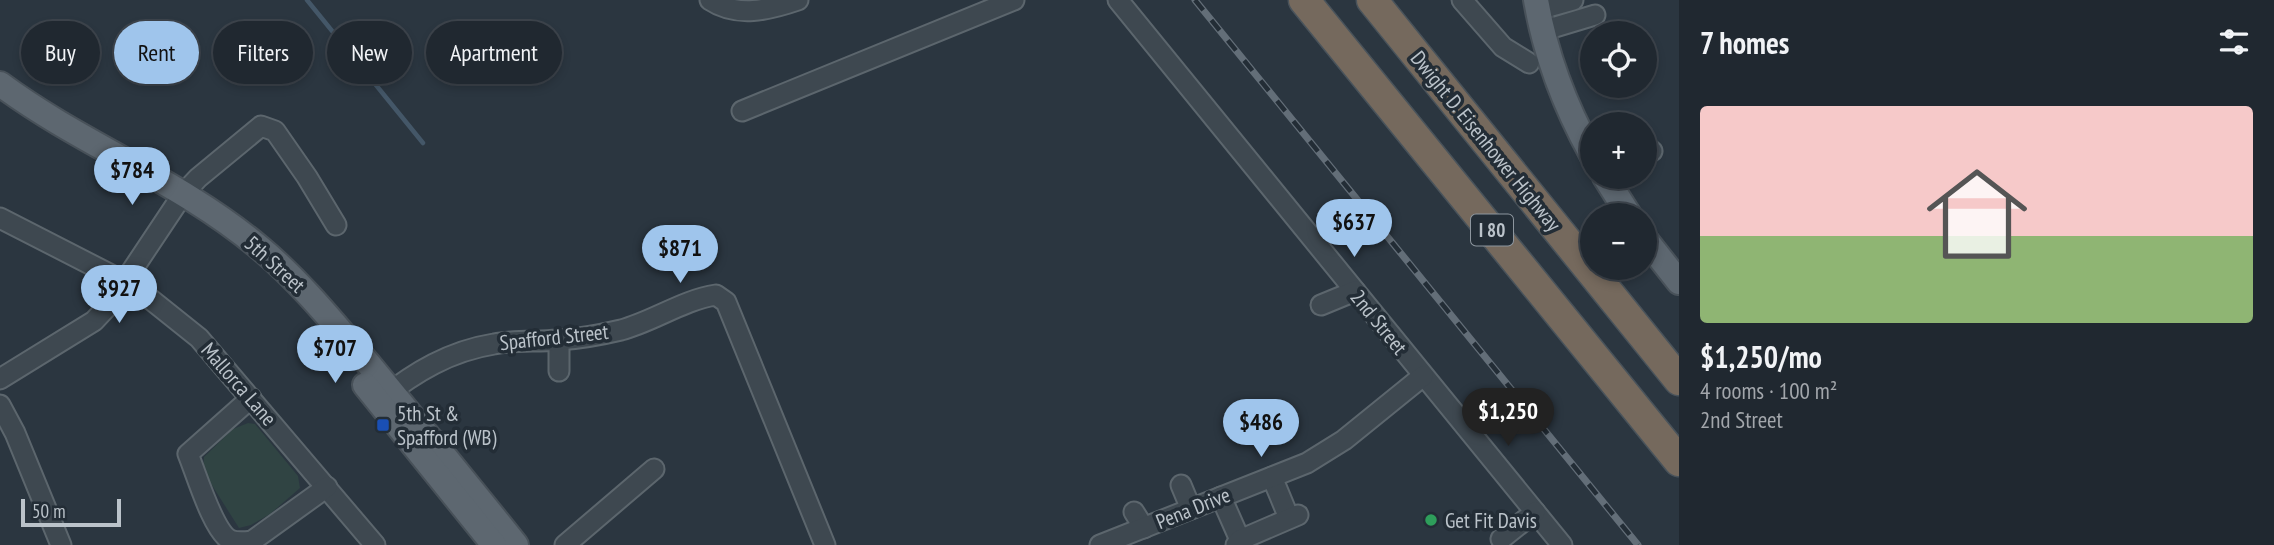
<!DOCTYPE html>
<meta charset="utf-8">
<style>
body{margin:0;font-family:"PT Sans Narrow",sans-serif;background:#2d343c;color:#f1f3f6;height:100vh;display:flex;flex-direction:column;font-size:26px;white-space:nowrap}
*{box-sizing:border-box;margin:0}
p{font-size:23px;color:#a2a6ab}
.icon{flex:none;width:38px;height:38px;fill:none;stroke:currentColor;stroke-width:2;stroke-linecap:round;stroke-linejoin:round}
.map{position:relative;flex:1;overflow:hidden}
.details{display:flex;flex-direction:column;background:#202830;width:595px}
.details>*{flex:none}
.banner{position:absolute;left:21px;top:21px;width:665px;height:63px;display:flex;gap:14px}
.controls{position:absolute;left:1580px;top:21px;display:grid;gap:14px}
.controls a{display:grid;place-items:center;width:77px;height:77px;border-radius:50%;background:#202830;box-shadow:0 4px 10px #0003,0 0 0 2px #3d444c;font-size:35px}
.scale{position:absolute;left:21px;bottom:18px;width:100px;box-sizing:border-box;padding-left:7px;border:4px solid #bbc3ca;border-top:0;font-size:19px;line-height:24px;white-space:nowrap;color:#bbc3ca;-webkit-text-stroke:5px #232d36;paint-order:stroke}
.price{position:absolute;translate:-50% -60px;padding:0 16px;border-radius:24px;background:#9fc5ec;color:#111;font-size:23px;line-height:46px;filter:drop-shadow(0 2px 4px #0008)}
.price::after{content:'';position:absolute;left:50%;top:42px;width:21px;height:16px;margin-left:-10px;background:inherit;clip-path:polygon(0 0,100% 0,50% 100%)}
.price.active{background:#222;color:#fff}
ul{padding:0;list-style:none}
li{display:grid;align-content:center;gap:14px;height:371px;padding:0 21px}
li+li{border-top:2px solid #3d444c}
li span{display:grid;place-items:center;height:217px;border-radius:7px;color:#555}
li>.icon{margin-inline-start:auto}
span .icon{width:126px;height:126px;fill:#fffc;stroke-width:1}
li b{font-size:30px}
h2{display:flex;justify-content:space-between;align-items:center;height:84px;padding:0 21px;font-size:30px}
.chip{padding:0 24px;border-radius:32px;background:#202830;box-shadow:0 4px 10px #0003,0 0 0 2px #3d444c;font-size:24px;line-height:63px}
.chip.active{background:#9fc5ec;color:#111}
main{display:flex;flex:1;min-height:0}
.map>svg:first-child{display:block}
.green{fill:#304443}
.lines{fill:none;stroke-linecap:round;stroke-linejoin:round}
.stream{stroke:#445768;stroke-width:4.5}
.minor-casing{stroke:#5c666d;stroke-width:23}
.major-casing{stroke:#485159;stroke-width:28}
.highway-casing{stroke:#49535b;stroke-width:33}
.minor{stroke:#3e4850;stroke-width:19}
.major{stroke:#5d6770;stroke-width:24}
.highway{stroke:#75695d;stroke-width:30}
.rail-casing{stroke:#636e78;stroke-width:7}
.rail{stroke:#232d36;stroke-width:4.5;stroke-dasharray:13;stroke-linecap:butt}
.transit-dot{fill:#1a4fb4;stroke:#232d36;stroke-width:2.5}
.leisure-dot{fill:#2e9e5b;stroke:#232d36;stroke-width:2.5}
.labels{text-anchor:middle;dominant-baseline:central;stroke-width:7;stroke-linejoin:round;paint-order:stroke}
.shield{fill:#232d36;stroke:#8d969e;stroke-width:2}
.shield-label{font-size:19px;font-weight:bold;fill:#bbc3ca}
.street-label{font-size:21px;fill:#bbc3ca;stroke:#232d36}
.poi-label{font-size:21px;fill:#bbc3ca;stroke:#232d36;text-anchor:start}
</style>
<main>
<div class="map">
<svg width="1679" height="545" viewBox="0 0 1679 545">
<rect width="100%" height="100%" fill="#2b3640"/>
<path class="green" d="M248 423 255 424 298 476 300 488 270 514 251 525 239 528 203 471 204 457 233 429Z"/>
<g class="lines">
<path class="stream" d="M307 0 423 143"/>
<defs>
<g id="minor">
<path d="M710 0C737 18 769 10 798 0"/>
<path d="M1118 0 1562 545"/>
<path d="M1462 0 1503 47 1529 63"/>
<path d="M1537 10 1573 0"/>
<path d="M1542 31 1595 15"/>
<path d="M742 111 1014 0"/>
<path d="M1645 156 1652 151"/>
<path d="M0 218 123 281 149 298 199 338 375 545"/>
<path d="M1321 305 1355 291"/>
<path d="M559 371V340"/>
<path d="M0 379 94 321 109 305 183 194 198 178 261 126 275 131 307 177 336 225"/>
<path d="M251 398 188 454C196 473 213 531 230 540 237 543 244 542 252 541L327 487"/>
<path d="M381 399C415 372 450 351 494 344 515 340 537 342 558 340 579 339 600 335 621 330 654 321 683 300 716 295L726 302 825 545"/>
<path d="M0 405 15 433 61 545"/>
<path d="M1272 477 1289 518"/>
<path d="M1181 485 1191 509"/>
<path d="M1221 497 1240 540"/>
<path d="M1134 512 1144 528"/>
<path d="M1501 539 1535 512"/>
<path d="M565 545 654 469"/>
<path d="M1100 545 1307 463 1344 440 1423 376"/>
<path d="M1236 545 1240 540 1298 515"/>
</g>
<g id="major">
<path d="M1536 0C1545 53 1566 108 1592 155"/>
<path d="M0 84C82 145 181 181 260 248 302 283 336 326 372 368 421 427 469 486 516 545"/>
<path d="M1605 177 1629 215"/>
<path d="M1645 239 1679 282"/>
<path d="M365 385 494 545"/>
</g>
<g id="highway">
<path d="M1304 0 1679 461"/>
<path d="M1372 0 1679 380"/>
</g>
</defs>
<use href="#minor" class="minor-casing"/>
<use href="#major" class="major-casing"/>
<use href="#highway" class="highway-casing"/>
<use href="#minor" class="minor"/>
<use href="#major" class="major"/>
<use href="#highway" class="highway"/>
<defs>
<path id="rail" d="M1195 0 1638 545"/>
</defs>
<use href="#rail" class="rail-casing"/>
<use href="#rail" class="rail"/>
</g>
<rect class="transit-dot" x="376" y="418" width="14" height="14" rx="3.5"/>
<circle class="leisure-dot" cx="1431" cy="520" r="7"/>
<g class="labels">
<rect class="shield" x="1471" y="214.5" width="42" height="31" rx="5"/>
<g class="shield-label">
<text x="1492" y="230">I 80</text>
</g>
<g class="street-label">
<text transform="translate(1486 141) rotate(51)">Dwight D. Eisenhower Highway</text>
<text transform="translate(275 264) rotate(42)">5th Street</text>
<text transform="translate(1379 322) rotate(51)">2nd Street</text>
<text transform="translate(554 337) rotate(-6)">Spafford Street</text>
<text transform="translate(239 384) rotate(49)">Mallorca Lane</text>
<text transform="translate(1193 508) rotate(-22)">Pena Drive</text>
</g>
<g class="poi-label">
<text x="397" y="413">5th St &amp;<tspan x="397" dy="24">Spafford (WB)</tspan></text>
<text x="1445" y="520">Get Fit Davis</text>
</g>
</g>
</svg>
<div class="controls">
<a><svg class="icon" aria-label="locate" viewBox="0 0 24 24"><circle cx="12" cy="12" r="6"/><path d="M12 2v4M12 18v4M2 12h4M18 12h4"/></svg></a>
<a>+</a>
<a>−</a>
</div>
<div class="scale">50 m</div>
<b class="price" style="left:132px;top:207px">$784</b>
<b class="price" style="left:1354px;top:259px">$637</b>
<b class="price" style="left:680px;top:285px">$871</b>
<b class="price" style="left:119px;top:325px">$927</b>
<b class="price" style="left:335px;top:385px">$707</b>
<b class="price active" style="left:1508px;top:448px">$1,250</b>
<b class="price" style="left:1261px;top:459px">$486</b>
<div class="banner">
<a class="chip">Buy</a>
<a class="chip active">Rent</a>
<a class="chip">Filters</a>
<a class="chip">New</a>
<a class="chip">Apartment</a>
</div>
</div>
<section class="details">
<h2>7 homes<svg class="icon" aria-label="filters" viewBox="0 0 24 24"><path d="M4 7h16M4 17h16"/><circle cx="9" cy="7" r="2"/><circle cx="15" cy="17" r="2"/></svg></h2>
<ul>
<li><span style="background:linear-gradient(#f6c9c9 60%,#8fb573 0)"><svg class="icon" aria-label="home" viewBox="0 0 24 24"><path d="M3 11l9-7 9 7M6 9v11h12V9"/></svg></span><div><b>$1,250/mo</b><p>4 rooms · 100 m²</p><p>2nd Street</p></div></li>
</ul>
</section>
</main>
